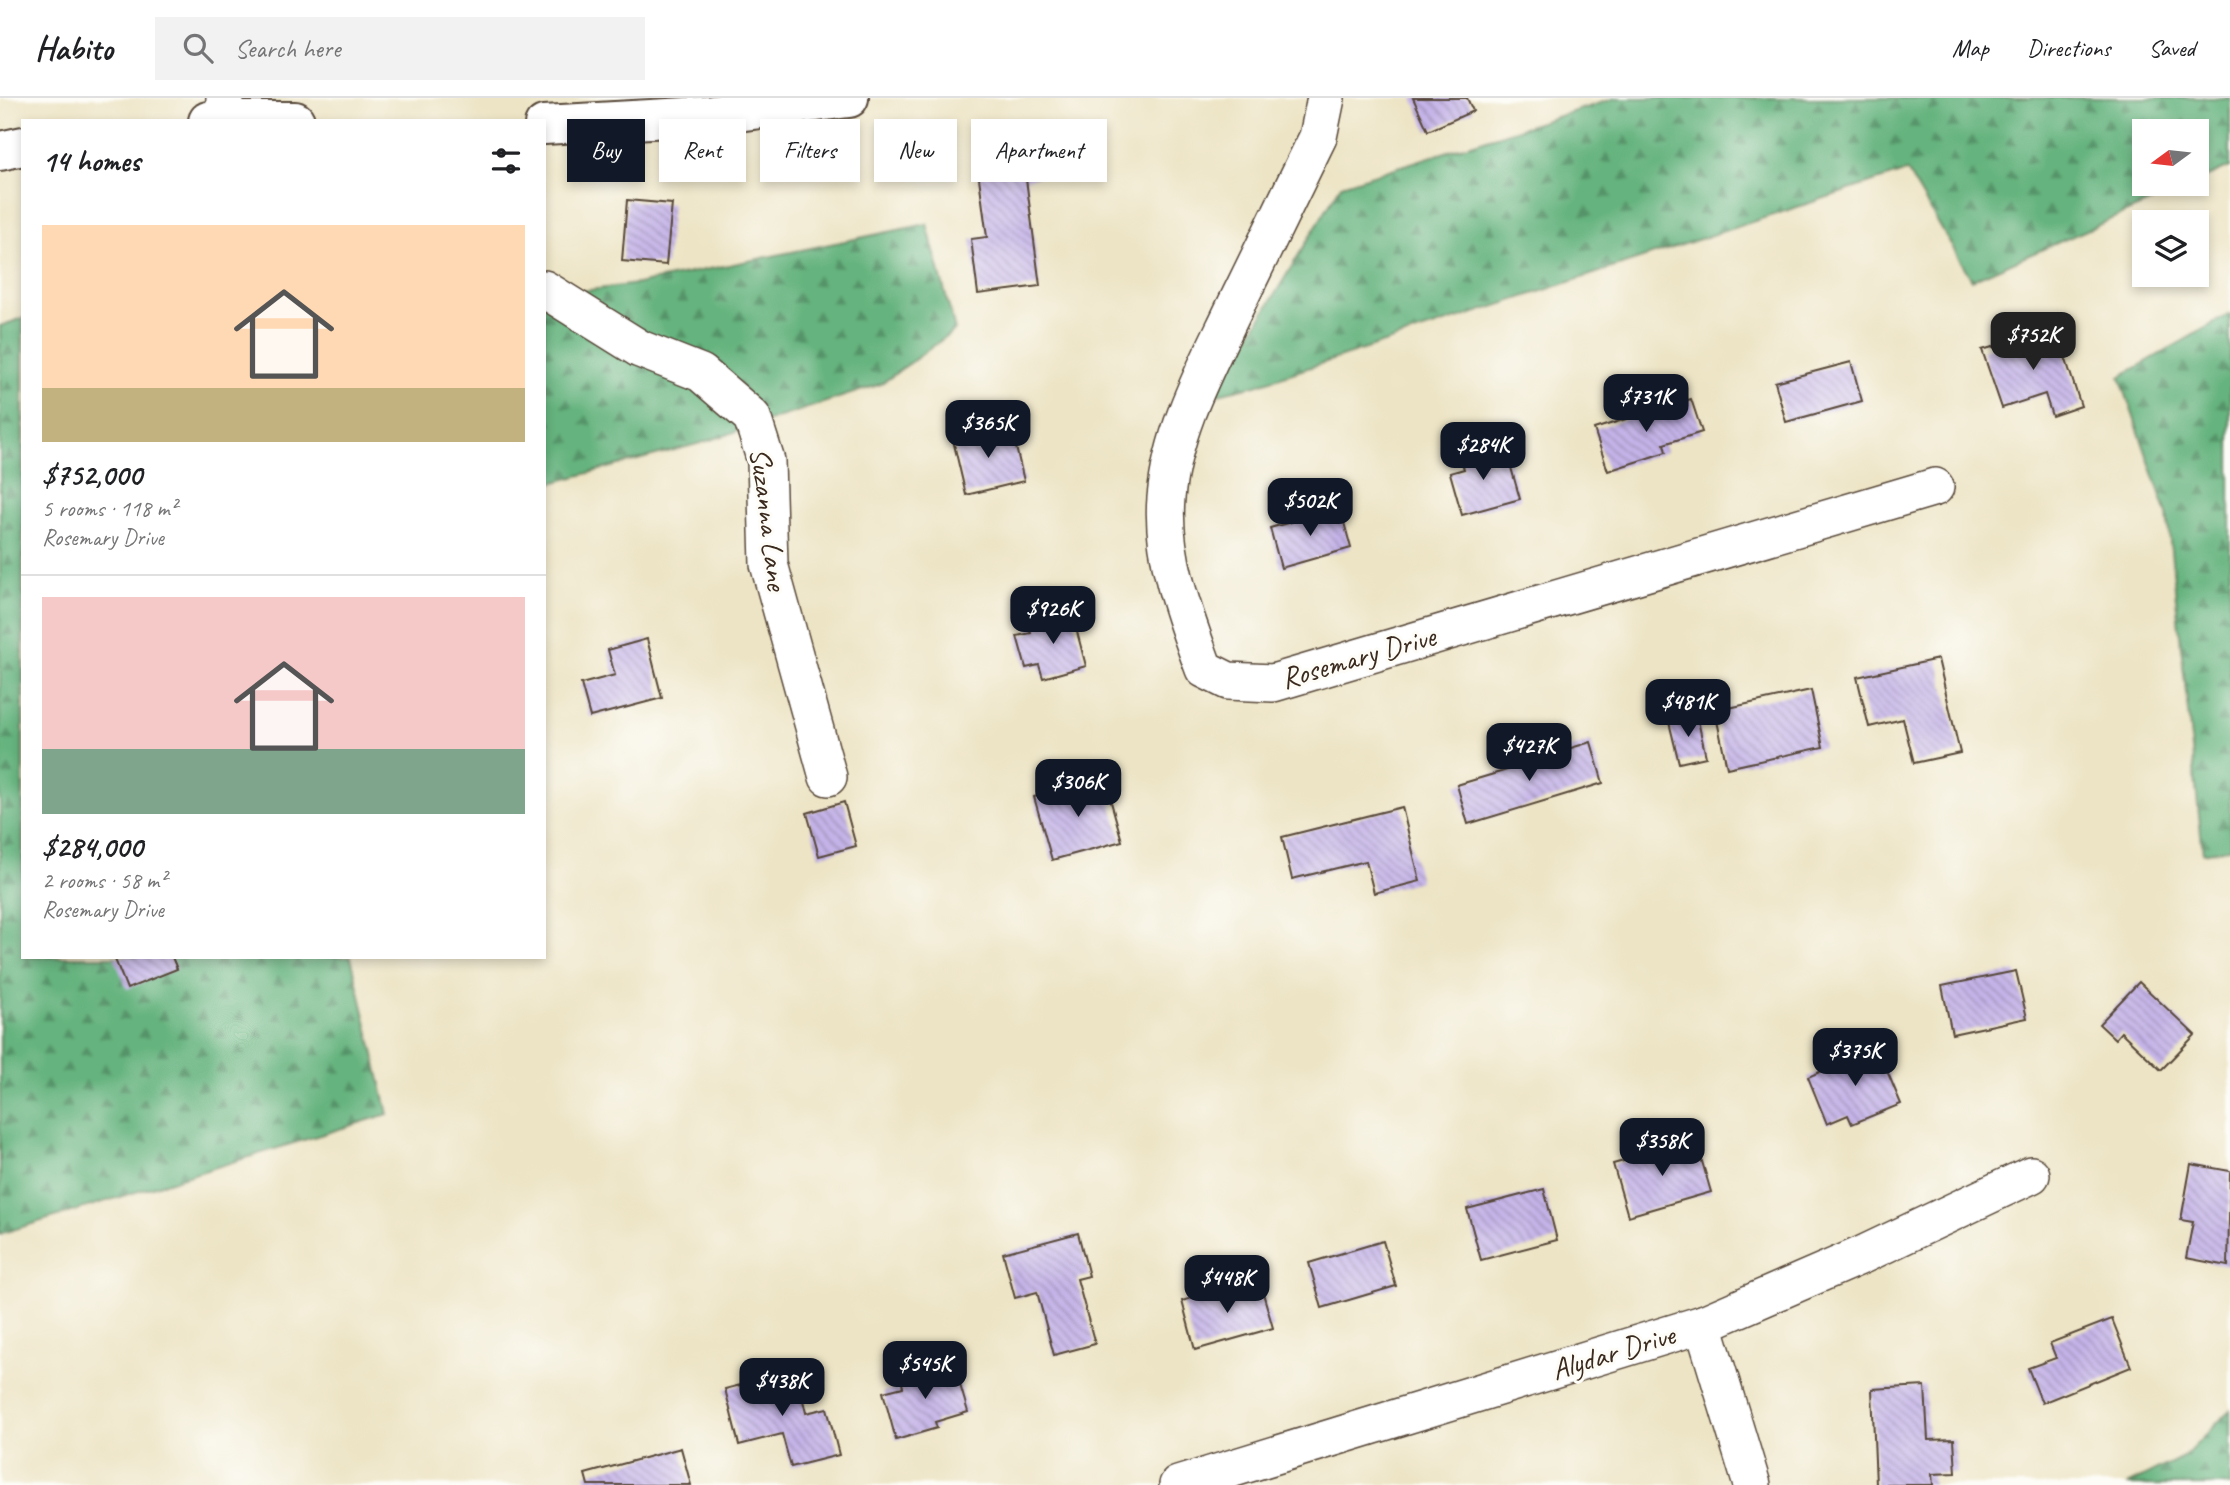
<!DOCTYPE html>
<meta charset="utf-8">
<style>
body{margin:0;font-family:Caveat,sans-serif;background:#f2f2f2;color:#202124;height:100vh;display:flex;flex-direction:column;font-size:26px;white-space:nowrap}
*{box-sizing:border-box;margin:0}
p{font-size:23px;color:#757577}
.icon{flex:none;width:38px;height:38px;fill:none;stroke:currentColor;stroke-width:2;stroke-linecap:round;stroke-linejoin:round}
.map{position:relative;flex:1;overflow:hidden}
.details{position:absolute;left:21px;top:21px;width:525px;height:840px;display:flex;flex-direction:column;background:#fff;border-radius:0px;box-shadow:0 4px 10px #0003}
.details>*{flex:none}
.hud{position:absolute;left:567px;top:21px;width:665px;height:63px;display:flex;gap:14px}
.needle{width:46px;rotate:255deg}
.buttons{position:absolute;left:2132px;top:21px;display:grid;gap:14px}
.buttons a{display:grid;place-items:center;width:77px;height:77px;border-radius:0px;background:#fff;box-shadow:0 4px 10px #0003;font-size:35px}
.price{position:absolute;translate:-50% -60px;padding:0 16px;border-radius:14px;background:#111827;color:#fff;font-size:23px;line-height:46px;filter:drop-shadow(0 2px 4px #0008)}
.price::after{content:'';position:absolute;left:50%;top:42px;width:21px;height:16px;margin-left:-10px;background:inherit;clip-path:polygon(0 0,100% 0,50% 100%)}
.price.on{background:#222;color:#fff}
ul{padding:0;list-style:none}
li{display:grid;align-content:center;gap:14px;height:371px;padding:0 21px}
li+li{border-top:2px solid #e0e0e0}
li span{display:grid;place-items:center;height:217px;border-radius:0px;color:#555}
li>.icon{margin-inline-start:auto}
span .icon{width:126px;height:126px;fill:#fffc;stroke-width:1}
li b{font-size:30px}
h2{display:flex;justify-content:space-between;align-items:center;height:84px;padding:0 21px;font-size:30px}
.chip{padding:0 24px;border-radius:0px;background:#fff;box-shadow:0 4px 10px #0003;font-size:24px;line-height:63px}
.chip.on{background:#111827;color:#fff}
header{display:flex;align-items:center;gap:42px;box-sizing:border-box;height:98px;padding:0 35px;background:#fff;border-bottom:2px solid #e0e0e0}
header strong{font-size:33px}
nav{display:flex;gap:38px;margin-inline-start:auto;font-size:24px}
.search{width:490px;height:63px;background:#f2f2f2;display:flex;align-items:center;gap:18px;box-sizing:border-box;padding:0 24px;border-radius:0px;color:#757577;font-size:26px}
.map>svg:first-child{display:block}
.forest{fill:url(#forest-firs);stroke:#506e4e;stroke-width:2}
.building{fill:url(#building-back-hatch)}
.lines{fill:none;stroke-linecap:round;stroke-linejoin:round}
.minor-casing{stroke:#564637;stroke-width:40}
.tertiary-casing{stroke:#564637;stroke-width:42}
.minor{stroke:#fff;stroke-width:37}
.tertiary{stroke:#fff;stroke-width:38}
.labels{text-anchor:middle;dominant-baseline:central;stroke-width:6;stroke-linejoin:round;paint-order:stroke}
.street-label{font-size:30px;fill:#3b2a1e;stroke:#fdfcf7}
</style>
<header>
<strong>Habito</strong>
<div class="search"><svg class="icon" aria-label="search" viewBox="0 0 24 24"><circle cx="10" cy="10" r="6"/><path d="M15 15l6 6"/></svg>Search here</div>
<nav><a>Map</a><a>Directions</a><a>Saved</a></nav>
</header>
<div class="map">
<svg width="2230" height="1387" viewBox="0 0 2230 1387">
<defs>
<pattern id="forest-firs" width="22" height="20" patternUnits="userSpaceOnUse" patternTransform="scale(1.75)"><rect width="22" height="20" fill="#65b37e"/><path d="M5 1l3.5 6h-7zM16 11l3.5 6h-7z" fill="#549267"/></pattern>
<pattern id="building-back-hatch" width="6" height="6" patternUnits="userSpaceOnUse" patternTransform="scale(1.75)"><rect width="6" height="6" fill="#c4b3e8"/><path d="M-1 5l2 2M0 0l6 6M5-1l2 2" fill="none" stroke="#a092bb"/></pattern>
</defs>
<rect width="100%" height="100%" fill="#fdfcf7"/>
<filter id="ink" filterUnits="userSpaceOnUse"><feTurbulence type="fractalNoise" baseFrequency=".0143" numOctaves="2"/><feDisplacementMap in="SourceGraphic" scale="14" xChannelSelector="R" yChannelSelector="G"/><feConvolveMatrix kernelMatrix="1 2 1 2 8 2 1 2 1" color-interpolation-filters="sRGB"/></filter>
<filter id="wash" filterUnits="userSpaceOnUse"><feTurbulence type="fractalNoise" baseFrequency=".00686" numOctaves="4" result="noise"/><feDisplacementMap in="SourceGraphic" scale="28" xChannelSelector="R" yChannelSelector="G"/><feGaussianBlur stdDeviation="1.57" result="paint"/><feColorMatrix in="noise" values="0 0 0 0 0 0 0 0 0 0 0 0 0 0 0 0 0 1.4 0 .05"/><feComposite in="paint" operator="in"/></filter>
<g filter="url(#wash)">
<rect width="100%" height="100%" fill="#ede4c5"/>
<g class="forest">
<path d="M1616 0H2230V69L2196 84V33H2144V86H2192L1972 182 1907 73 1256 287 1214 297 1341 87Z"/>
<path d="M927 126 955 232 881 286 701 345 544 387V198L637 186Z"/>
<path d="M2230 216V750L2203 755 2167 416 2120 279Z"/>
<path d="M23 220V859H351L388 1016 0 1136V228Z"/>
<path d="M2230 1312V1387H2127L2185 1358Z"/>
</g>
<g id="blocks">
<g class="building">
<path d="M1413 0H1467L1473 13 1428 33Z"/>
<path d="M1036 58 1038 79 1026 81 1040 188 978 196 971 141 987 139 977 65Z"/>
<path d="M627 102 672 106 666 167 622 163Z"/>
<path d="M2056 231 2081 308 2052 318 2045 296 2002 310 1982 252Z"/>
<path d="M1851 264 1862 303 1786 324 1775 284Z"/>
<path d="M1691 301 1702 334 1664 346 1666 354 1608 373 1594 331Z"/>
<path d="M1011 328 1024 383 966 397 953 342Z"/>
<path d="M1485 349 1489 365 1508 359 1520 401 1462 417 1450 375 1464 371 1459 356Z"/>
<path d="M1340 410 1351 450 1281 470 1270 430Z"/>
<path d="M1072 515 1086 568 1043 580 1039 567 1026 570 1017 538 1031 535 1029 527Z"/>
<path d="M647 541 662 600 590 619 581 586 615 577 608 552Z"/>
<path d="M1938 561 1960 655 1914 665 1903 621 1869 629 1857 579Z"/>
<path d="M1811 592 1823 649 1727 670 1715 613Z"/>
<path d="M1697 618 1706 659 1679 665 1669 624Z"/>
<path d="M1591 644 1603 685 1468 726 1457 687 1507 672 1502 659 1526 652 1531 670 1556 663 1554 655Z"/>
<path d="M1104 679 1122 743 1052 762 1034 699Z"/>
<path d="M844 704 856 748 819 758 807 715Z"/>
<path d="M1402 709 1420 783 1374 795 1366 763 1292 781 1282 739Z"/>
<path d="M114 859H172L177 871 127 891Z"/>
<path d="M2016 873 2027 920 1952 936 1942 888Z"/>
<path d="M2139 884 2195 937 2161 972 2121 934 2115 941 2099 926Z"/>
<path d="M1877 949 1901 1006 1852 1026 1848 1017 1827 1026 1808 979Z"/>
<path d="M1696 1043 1711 1094 1628 1118 1613 1066Z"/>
<path d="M2191 1066 2230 1073 2228 1168 2186 1160 2193 1124 2181 1122Z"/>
<path d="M1544 1091 1557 1142 1481 1162 1467 1111Z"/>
<path d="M1078 1135 1089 1178 1077 1181 1095 1246 1054 1257 1037 1194 1015 1200 1003 1155Z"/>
<path d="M1383 1143 1396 1188 1322 1210 1309 1165Z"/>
<path d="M1259 1181 1273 1230 1195 1252 1182 1203Z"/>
<path d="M2112 1221 2131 1269 2042 1305 2028 1270 2056 1260 2050 1245Z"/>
<path d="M954 1266 968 1314 935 1324 937 1330 896 1342 883 1294 903 1289 901 1281Z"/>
<path d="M796 1273 806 1315 827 1310 839 1357 791 1369 782 1336 739 1347 725 1291Z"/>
<path d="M1925 1288 1928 1342 1954 1341 1956 1375 1932 1376 1933 1387H1876L1872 1291Z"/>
<path d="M681 1350 691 1387H588L585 1376Z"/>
</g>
</g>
</g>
<g filter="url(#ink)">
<use href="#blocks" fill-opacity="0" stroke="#564637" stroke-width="2"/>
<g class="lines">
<defs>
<g id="minor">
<path d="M1326 0 1318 39C1290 96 1262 154 1234 211 1205 272 1172 332 1166 400 1161 457 1185 519 1204 571L1228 583 1273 585 1935 389"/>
<path d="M224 21 225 0"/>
<path d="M544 191 640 251 701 275 752 319 766 363 769 466 828 679"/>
<path d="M1703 1226 1752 1387"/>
<path d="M1178 1387 1703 1226 1862 1157 2031 1077"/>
</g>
<g id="tertiary">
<path d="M208 23H295"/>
<path d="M544 27 704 18 849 0"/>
<path d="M0 53 23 48"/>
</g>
</defs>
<use href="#minor" class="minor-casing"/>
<use href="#tertiary" class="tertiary-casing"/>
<use href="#minor" class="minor"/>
<use href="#tertiary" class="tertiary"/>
</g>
</g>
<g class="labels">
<g class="street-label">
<text transform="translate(769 421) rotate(83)">Suzanna Lane</text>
<text transform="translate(1358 559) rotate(-16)">Rosemary Drive</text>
<text transform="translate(1613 1254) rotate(-17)">Alydar Drive</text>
</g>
</g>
</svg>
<div class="buttons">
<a><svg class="needle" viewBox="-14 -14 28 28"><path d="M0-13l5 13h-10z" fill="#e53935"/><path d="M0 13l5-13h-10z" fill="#757577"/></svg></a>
<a><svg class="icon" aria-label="layers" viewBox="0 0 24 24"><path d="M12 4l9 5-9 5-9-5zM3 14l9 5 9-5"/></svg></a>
</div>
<b class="price on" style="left:2033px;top:274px">$752K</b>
<b class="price" style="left:1646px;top:336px">$731K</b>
<b class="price" style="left:988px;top:362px">$365K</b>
<b class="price" style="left:1483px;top:384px">$284K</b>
<b class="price" style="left:1310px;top:440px">$502K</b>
<b class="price" style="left:1053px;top:548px">$926K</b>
<b class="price" style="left:1688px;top:641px">$481K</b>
<b class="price" style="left:1529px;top:685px">$427K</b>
<b class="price" style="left:1078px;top:721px">$306K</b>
<b class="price" style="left:1855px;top:990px">$375K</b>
<b class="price" style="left:1662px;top:1080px">$358K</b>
<b class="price" style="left:1227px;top:1217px">$448K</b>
<b class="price" style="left:925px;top:1303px">$545K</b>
<b class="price" style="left:782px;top:1320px">$438K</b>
<div class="hud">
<a class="chip on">Buy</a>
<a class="chip">Rent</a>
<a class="chip">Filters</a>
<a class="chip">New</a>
<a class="chip">Apartment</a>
</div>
<section class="details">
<h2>14 homes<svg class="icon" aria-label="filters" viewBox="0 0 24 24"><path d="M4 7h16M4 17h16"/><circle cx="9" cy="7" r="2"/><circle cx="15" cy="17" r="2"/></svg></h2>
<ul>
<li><span style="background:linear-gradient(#ffd9b3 75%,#c2b280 0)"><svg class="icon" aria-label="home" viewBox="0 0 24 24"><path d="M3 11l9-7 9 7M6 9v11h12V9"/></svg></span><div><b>$752,000</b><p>5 rooms · 118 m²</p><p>Rosemary Drive</p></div></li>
<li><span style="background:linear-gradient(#f6c9c9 70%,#7fa58c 0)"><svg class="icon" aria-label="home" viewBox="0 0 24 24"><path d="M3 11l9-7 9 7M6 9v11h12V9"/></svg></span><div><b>$284,000</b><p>2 rooms · 58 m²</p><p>Rosemary Drive</p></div></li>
</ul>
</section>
</div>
